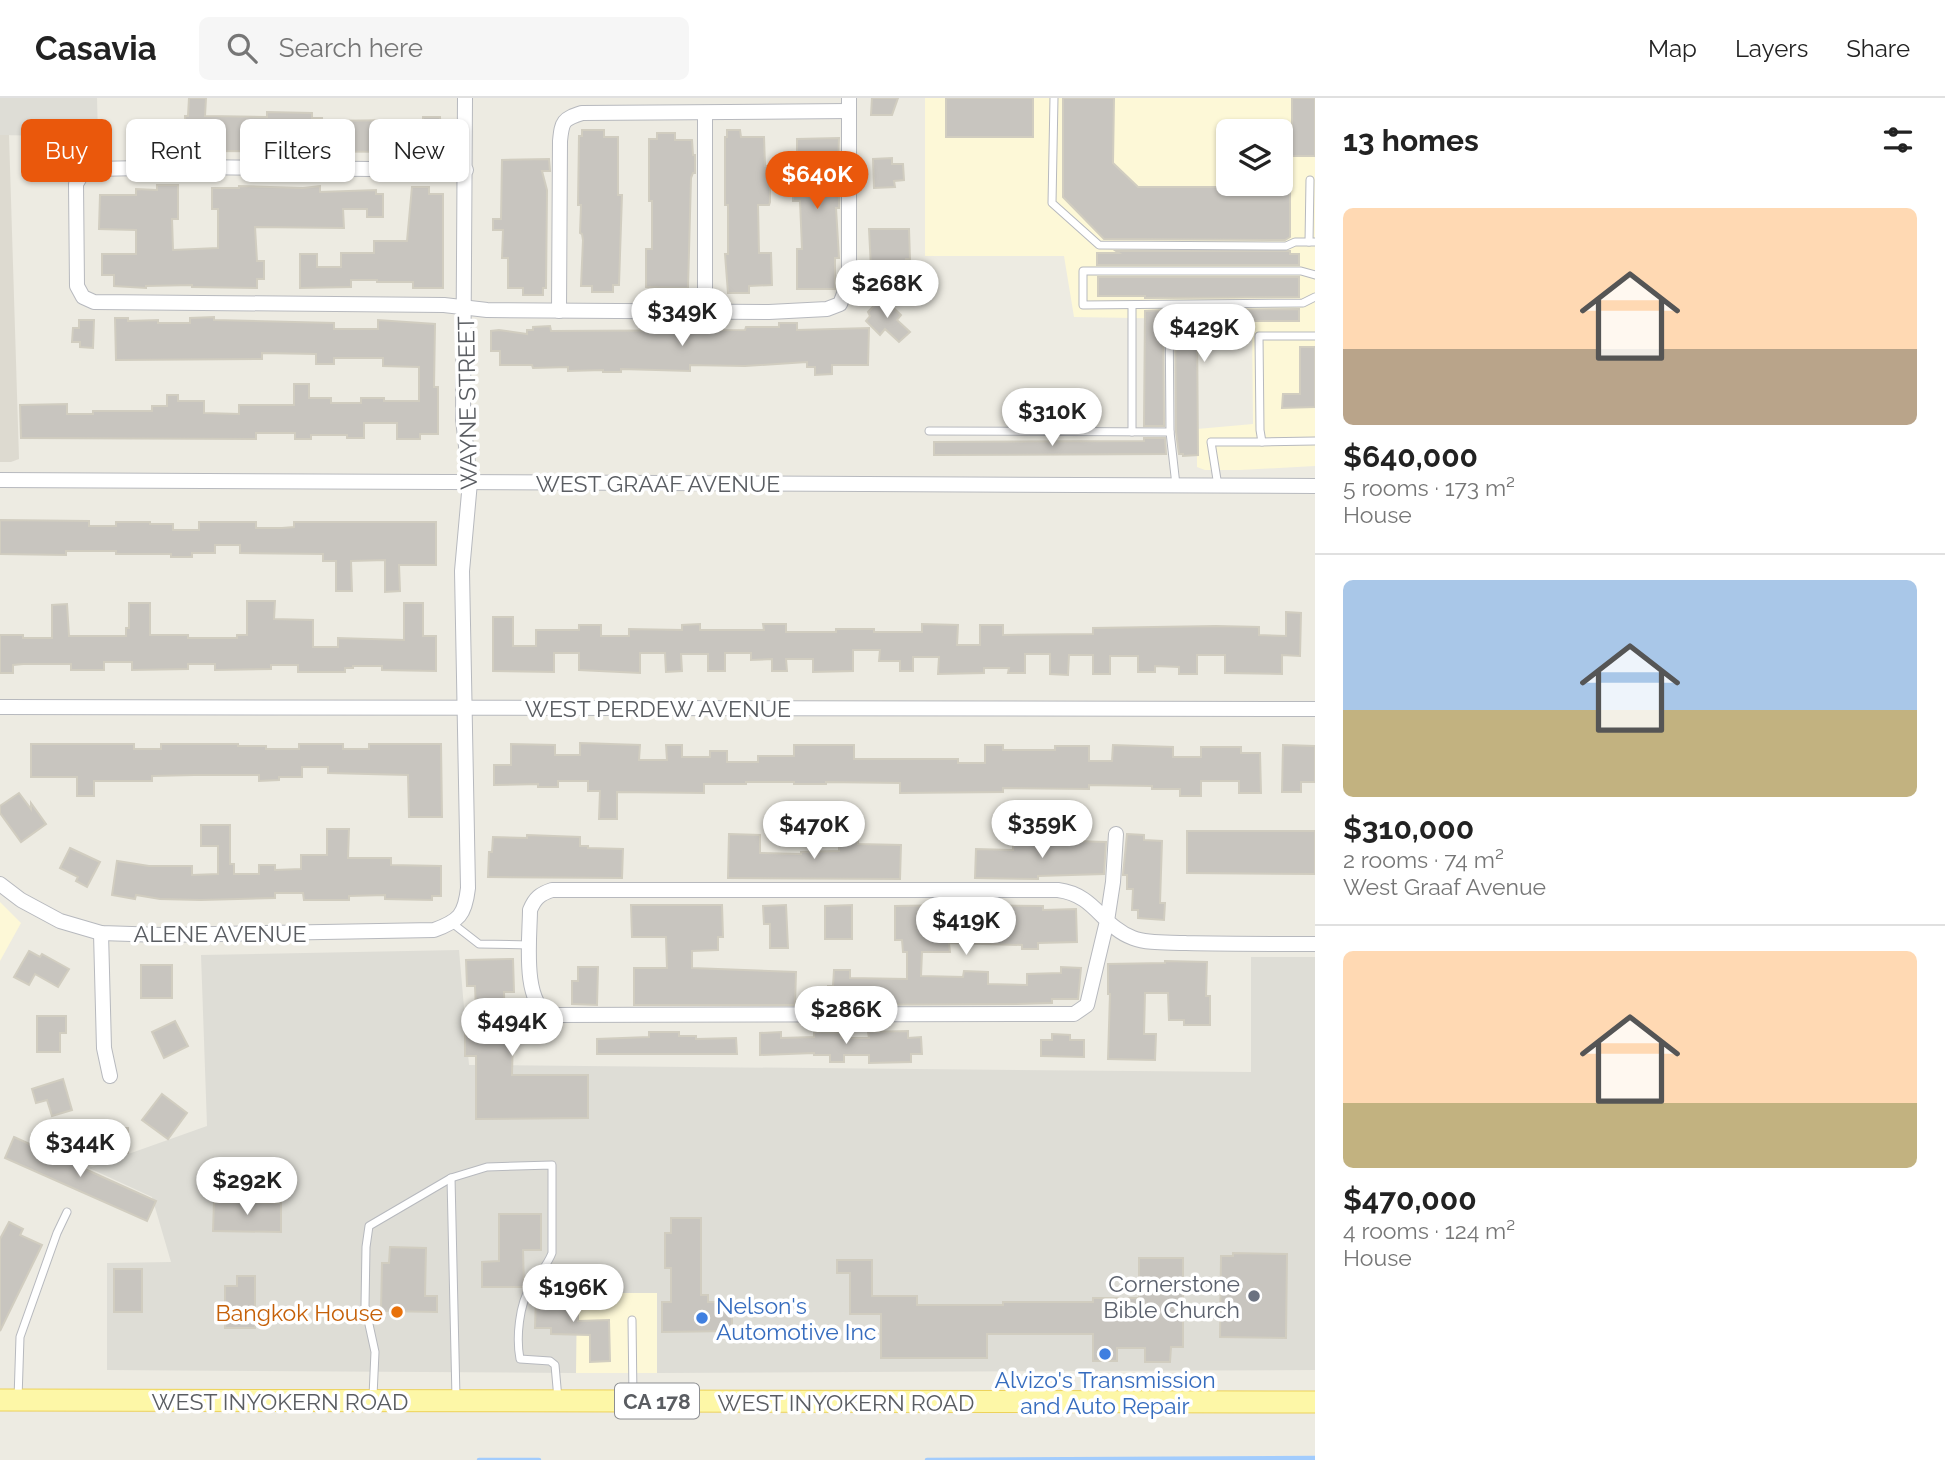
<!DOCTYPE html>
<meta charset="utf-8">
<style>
body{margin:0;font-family:Raleway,sans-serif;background:#f6f6f6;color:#222;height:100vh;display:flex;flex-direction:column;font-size:26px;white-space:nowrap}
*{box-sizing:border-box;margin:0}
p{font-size:23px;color:#767676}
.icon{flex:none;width:38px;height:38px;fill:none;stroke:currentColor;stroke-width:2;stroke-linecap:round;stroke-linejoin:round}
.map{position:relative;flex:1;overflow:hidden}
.side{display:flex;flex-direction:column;background:#fff;width:630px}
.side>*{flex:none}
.guide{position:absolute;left:21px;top:21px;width:665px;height:63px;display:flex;gap:14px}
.controls{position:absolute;left:1216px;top:21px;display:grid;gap:14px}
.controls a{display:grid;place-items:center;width:77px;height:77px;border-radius:10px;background:#fff;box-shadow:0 2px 5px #0004;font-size:35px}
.price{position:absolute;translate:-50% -60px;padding:0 16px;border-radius:24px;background:#fff;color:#222;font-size:23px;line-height:46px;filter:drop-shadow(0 2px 4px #0008)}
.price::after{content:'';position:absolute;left:50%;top:42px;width:21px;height:16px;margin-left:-10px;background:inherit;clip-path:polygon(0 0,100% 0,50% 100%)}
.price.on{background:#ea580c;color:#fff}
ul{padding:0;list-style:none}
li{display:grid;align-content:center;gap:14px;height:371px;padding:0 28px}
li+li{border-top:2px solid #e0e0e0}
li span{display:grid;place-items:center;height:217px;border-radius:10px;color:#555}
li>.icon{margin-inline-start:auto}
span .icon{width:126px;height:126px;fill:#fffc;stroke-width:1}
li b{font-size:30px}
h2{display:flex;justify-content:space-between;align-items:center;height:84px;padding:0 28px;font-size:30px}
.chip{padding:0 24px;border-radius:10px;background:#fff;box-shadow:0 2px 5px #0004;font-size:24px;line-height:63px}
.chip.on{background:#ea580c;color:#fff}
header{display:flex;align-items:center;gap:42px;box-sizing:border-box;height:98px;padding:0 35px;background:#fff;border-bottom:2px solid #e0e0e0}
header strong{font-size:33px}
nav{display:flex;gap:38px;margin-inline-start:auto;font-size:24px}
.search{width:490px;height:63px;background:#f6f6f6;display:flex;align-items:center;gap:18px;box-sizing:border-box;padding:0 24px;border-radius:10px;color:#767676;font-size:26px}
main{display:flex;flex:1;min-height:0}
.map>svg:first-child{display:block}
.commercial{fill:#fdf8d7;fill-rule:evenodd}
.industrial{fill:#deddd6}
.education{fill:#dddad0}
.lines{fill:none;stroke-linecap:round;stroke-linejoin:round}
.stream{stroke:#a2ccfd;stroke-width:4.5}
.building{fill:#c8c5bf;stroke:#d1cdc0;stroke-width:2}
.lane-casing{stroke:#b7b9be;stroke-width:9}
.street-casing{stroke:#b7b9be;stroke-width:16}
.primary-casing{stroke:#edd25a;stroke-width:23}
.lane{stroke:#fff;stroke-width:7}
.street{stroke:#fff;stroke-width:14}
.primary{stroke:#fdf7a7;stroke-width:21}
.worship-dot{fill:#6b7280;stroke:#fff;stroke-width:2.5}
.food-dot{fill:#e8710a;stroke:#fff;stroke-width:2.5}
.shop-dot{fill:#3f7fe0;stroke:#fff;stroke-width:2.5}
.labels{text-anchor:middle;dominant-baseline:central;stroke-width:7;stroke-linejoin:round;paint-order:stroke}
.shield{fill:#fff;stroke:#8c8e91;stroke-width:2}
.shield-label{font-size:21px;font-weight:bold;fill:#5a5d62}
.street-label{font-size:23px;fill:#5a5d62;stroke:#fff}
.worship-label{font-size:23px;fill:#5b616d;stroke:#fff;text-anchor:end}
.shop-label{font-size:23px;fill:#366cbe;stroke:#fff;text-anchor:start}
.food-label{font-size:23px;fill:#c56008;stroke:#fff;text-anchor:end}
</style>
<header>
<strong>Casavia</strong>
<div class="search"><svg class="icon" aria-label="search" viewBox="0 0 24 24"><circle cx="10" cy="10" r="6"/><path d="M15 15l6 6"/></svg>Search here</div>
<nav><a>Map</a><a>Layers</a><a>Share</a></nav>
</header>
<main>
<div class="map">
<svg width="1315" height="1362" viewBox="0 0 1315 1362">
<rect width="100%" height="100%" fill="#edebe2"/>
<g class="commercial">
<path d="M925 0H1315V368L1240 372H1205L1197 369V331L1253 326 1252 222 1074 219 1064 158H925ZM1228 33H1281V86H1228Z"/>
<path d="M0 804 21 825 0 863Z"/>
<rect x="576" y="1195" width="81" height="80"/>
</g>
<g class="industrial">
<path d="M0 0H97L98 39 0 37Z"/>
<path d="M459 852 469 967 1251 974V859H1315V1272L657 1275V1195H577L576 1275 107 1272V1165L171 1164 152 1099 89 1070 207 1028 201 857Z"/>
</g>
<path class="education" d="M0 37H9L19 361 11 364H0Z"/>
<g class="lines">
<g class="stream">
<path d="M479 1362H539"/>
<path d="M927 1362 1315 1360"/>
</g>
</g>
<g class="building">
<path d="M189 0H206L205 18 267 19V14L312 15V20H322V23L399 22V35H423V19H440L441 34H448V54L194 53V41H186L185 18H188Z"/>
<path d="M872 0H898L892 17H871Z"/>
<rect x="946" y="0" width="87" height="39"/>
<path d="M1063 0H1114L1113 65 1138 89H1290V139L1285 142 1104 141 1063 99Z"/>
<rect x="1292" y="0" width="23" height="58"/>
<path d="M582 32H604V39H618V97H622L619 187H613V194H592V188H581L583 142 582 136 580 135 581 107H578L579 38H582Z"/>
<path d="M727 32H740L741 39H764L765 68H770V104L769 107H758L759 155H771L772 187 749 188V195H728L725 156H728V107H725V39H727Z"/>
<path d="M657 35H675V42H692L693 57H695V75H693L691 80 688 190 646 189V151H652V103H649V41H657Z"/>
<path d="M839 40 837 87H839V110H836L839 160H835V191H797V151H802L800 103H793V64H797V41Z"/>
<path d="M892 60V66H903L904 82 894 83 895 89 874 90 873 61Z"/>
<path d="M549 61 550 73H542L547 92 546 190H543V197H523V190H508V160H502L503 132H493V121H501L502 62Z"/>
<path d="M157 87H178V121H172L173 152 218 150V111H212V90H239V88L303 90 320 88V94L376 92V96H383V119H367V111H343L344 130 255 129 257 163H264V181H257V190L192 189V187L146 188V190L114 188V177H102V156H136V132L99 131 100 97H136V91L157 92Z"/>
<path d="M412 89H429V96H443V190H413V184H377V182H351V189L300 190V156H317V169H341V155H374V143H407Z"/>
<path d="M869 131H909L910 161H906V190H872Z"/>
<path d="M1116 153H1290V156H1299V167H1097V155H1119Z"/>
<path d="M1098 179H1299V199L1145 200V198H1098Z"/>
<path d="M882 199 901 217 897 222 910 234 899 244 885 231 880 237 866 223 870 218 868 214Z"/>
<path d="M1299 211V223H1197L1198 357 1183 358V356H1179L1176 334 1175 212Z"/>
<path d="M1163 212 1164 328H1144L1145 213Z"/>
<path d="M214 219V222L334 225V231H378V222L435 226 434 289H438V336H420V341H397V325H364V340H347V337H311V341H295V335H256V341L21 340 20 307 67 306V316H93V313H152V308H167V297H178V303H204V315L239 316V307H294V286H309V300H331V305H361V300H384V303H419V269L383 268V260H334V266H316V256L262 255V261L116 262 115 220H128V223L158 222V225H190V220Z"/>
<path d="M79 222H94L93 250 80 249V244H72L73 230H79Z"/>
<path d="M779 225H797V232L869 230 868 267H832V276L815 277V269H807V264L745 268 690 267V273L621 271V274H603V272L568 273V269L533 270 532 267H500V253H491V233L499 232 527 236V232H533V229L550 228 551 233 745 232 746 229H779Z"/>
<path d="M1300 249H1315V309L1282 310 1283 296H1300Z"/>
<path d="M1144 340H1165L1166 356 934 357V344L1144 343Z"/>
<path d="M0 422 89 423V428H116V424H150V426H173V432H199V424H256V430H282L294 429V424H436V467H399L400 493 385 494V462L351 463 352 493H336V463H323V456L240 455V447H215V455H192V459H171V456H116V453H66V457L0 456Z"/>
<path d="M247 503H275L274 521 313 522V549H338V540L404 542V505H423V538H436V573L382 572V568H353V570H345V574H298V567H271V571L215 572V566H188V571L132 572V564H104V572H71V566H23L13 567V575H0V537H23V540H52V507L67 506 69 538H126V530H129V505H150V537H188V540H237V537H247Z"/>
<path d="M1286 514 1301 515 1300 558 1282 557V576L1225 575V557H1197V576H1179V569L1155 568V574H1138V558H1110V576H1093V557H1069L1068 577 1050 576V556H1025V575H1008L1009 570H984V575L938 576 939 559H913V573H900V563H879L880 552H853V573L813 574V561H786L787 573H772V561L751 562V555H725V573H708V556H681L682 573 666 574 665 555H640V575L579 572V555H554V574L493 573V519H513V548H536V532H579V527H601V538H629V531L682 532V527L700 526V532H764L763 526H786V534H836V531H874V534H922V526L958 527 957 547H980V527H1003V537L1093 536V530L1216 528 1259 529V537L1286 538Z"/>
<path d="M580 645 640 647 639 662H667L666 647H682V659H710V653H727V664H758V658H794V647H854V661H958V665H985V647H1003V652H1055V648H1089V663H1112L1113 647 1173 649V659H1201V649H1241V655H1260L1261 695H1239V683H1201V698H1180V691H1152V688L1089 687V691L1003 690V694L900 695V685L826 684V686H794V684H746V686H704V695L617 694V721H599L600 693H588V683H558V689H538V686L494 687V667H511V646L555 647V657H580Z"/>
<path d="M31 646H134V651H161V646H238V648H266V651H299V646H343V651H369V646H441L442 719H409L408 677 328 675V669H302V679H279V682L259 683V677H194L152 678V683H94V698H77V679H31Z"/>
<path d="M1283 647 1315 648V684H1301V694H1282Z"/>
<path d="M19 695 31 711V705L46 726 21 744 0 715V708Z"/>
<path d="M201 727H230V766H234V776H259V767H275V772L301 771V757H327V731H349L348 760H391V767L441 768V798H432V802L385 801V797L349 798V802H304L303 795H275V800L201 802 160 801 136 797 135 801 112 797 117 763 149 768H192V777L218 776V748H201Z"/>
<path d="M1187 733H1315V776L1187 775Z"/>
<path d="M729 736 760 737V755L801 756V754L839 753V736H858V746L901 747 900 781 728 780Z"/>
<path d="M1127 736 1144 737V742L1162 743 1160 805H1165L1164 822 1138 820V812H1132L1133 791H1127V777H1123Z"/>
<path d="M527 737 580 739V748H588V750L623 751 622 780 488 779 489 754H492L493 739 527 740Z"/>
<path d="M1072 737V743L1106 744 1104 776 1038 778V781L975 780 976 751 1013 752V746H1045L1044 738Z"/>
<path d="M70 750 100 764 87 789 76 783 78 779 60 770Z"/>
<path d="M631 807H722L723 839H718V852L692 853V870L796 874 795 907H634V870H667L666 839H632Z"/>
<path d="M786 807 788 850H770V826H764L763 808Z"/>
<path d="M852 807V841H825V808Z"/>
<path d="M955 807 1043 808V812L1076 811 1077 844 1038 845V851H1022V847L949 845 950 854H922L921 878 963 879 964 873 988 874V886L1027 887V876L1061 875V869L1081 870 1078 901H1052V905L1017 906 828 907V888H833L834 872H850V880L907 881V854H903L902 842H895V808Z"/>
<path d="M29 853 40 859 42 856 69 871 58 889 35 876 29 887 14 879Z"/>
<path d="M513 861 514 894H504L505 935H513L512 977H588V1020L476 1021V958H465V934H477L475 888H467L466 862Z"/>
<path d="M1165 863 1207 864 1206 898H1210V927H1184V922H1169L1168 895H1145L1144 936H1156L1155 962 1108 961 1110 896H1108V866L1165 865Z"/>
<rect x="141" y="867" width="31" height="33"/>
<path d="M578 869H598L597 907 572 906V883H578Z"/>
<path d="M37 918H66V935H60V954H37Z"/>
<path d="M175 923 188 948 164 960 152 934Z"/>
<path d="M908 933V940L921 939 922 956H911V964L869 965V957H844V964H830V957H814V955L760 957V935L781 934V940L814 939V934L841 935V940H869L868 934Z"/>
<path d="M649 934H679V938H696V941L736 940 737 956H597V941L649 939Z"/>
<path d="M1052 936 1070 937V942H1084V959L1041 958V942H1052Z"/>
<path d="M63 981 72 1012 52 1018 47 1002 36 1005 32 991Z"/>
<path d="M162 996 187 1015 168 1041 142 1022Z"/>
<path d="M94 1024H109V1030H128V1055H94Z"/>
<path d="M14 1039 156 1103 147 1123 5 1060Z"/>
<path d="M214 1104 281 1105V1134L213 1133Z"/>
<path d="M499 1116H541V1152H523L524 1189H482V1164L499 1163Z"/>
<path d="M671 1120H701V1197H708V1204H732V1233L662 1234V1204H671V1170H665V1135H671Z"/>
<path d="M9 1124 23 1131 20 1137 42 1147 0 1233V1141Z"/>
<path d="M390 1149 426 1150 425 1198H437V1214L381 1213 382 1165H389Z"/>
<path d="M1233 1155 1287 1156 1286 1240 1220 1239 1221 1158H1233Z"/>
<path d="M1139 1160H1183V1249H1171L1170 1264H1145V1250H1117V1263H1093V1236H987V1260H881V1216H850V1175H837V1162H872V1198H917V1207H1003V1204H1093V1200H1139Z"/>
<rect x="114" y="1171" width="28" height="43"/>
<path d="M237 1178H255V1230H225V1188H237Z"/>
<path d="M536 1199 578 1200V1223L609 1222 610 1263 590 1264V1237L551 1236V1230H535Z"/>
</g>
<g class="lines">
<defs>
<g id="lane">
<path d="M1054 0 1052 105 1099 147 1286 148 1295 144H1315"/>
<path d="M1309 144 1310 82"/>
<path d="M1315 177 1301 173H1083V207L1303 205 1315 199"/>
<path d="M1169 207 1170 334 1176 387"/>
<path d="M1132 208V334"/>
<path d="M929 333 1170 334"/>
<path d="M1262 344 1315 343"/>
<path d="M1218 388 1211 344H1262L1260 332 1259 238H1315"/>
<path d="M452 825 479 846 530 847"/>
<path d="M451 1080 456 1300"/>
<path d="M632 1222 633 1299"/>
<path d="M373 1298 375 1254 365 1208 366 1149 369 1128 451 1080 487 1069 552 1067V1155C547 1168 538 1177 531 1188 519 1206 516 1240 520 1261L550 1263 555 1267 558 1301"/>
<path d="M18 1301 20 1239 57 1135 67 1114"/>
</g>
<g id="street">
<path d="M466 72 189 69 95 71 82 76 76 86 77 188 83 199 94 204 444 207 487 212 769 214 827 211 840 206 849 183V0"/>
<path d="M559 213 560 43C562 23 563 21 582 15L849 13"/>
<path d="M705 213V15"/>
<path d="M0 382 1315 388"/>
<path d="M0 609 1315 611"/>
<path d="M1116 736 1113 784 1107 823 1087 907 1074 916 551 917C521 907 530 838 530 812 535 800 540 796 552 792H1058C1096 797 1101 828 1133 840 1149 846 1169 844 1186 845 1229 846 1272 846 1315 846"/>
<path d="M0 786 21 802 60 823 101 835 162 837 434 832C459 823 465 817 468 790L462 473 470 384 463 321 465 0"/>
<path d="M101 835 104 950 110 978"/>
</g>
<path id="primary" d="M0 1302 1315 1304"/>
</defs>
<use href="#lane" class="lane-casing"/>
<use href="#street" class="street-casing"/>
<use href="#primary" class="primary-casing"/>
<use href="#lane" class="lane"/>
<use href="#street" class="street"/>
<use href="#primary" class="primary"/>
</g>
<circle class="worship-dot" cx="1254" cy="1198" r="7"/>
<circle class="food-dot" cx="397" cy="1214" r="7"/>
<g class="shop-dot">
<circle cx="702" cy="1220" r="7"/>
<circle cx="1105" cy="1256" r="7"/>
</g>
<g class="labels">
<rect class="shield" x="615" y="1285.5" width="84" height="35" rx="5"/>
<g class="shield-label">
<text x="657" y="1303">CA 178</text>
</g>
<g class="street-label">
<text transform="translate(467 305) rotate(-91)">WAYNE STREET</text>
<text x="658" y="385">WEST GRAAF AVENUE</text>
<text x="658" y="610">WEST PERDEW AVENUE</text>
<text x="220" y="835">ALENE AVENUE</text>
<text x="280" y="1303">WEST INYOKERN ROAD</text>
<text x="846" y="1304">WEST INYOKERN ROAD</text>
</g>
<g class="worship-label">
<text x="1240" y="1185">Cornerstone<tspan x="1240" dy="26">Bible Church</tspan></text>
</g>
<g class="shop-label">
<text x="716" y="1207">Nelson's<tspan x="716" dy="26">Automotive Inc</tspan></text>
<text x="1105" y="1281" text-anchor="middle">Alvizo's Transmission<tspan x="1105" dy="26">and Auto Repair</tspan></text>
</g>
<g class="food-label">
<text x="383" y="1214">Bangkok House</text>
</g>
</g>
</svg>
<div class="controls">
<a><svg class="icon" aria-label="layers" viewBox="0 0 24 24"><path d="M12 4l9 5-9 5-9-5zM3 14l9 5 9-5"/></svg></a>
</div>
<b class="price on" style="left:817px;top:113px">$640K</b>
<b class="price" style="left:887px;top:222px">$268K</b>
<b class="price" style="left:682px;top:250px">$349K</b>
<b class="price" style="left:1204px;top:266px">$429K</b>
<b class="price" style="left:1052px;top:350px">$310K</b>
<b class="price" style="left:1042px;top:762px">$359K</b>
<b class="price" style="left:814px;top:763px">$470K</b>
<b class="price" style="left:966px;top:859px">$419K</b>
<b class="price" style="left:846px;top:948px">$286K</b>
<b class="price" style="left:512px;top:960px">$494K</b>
<b class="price" style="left:80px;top:1081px">$344K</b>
<b class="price" style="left:247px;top:1119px">$292K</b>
<b class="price" style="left:573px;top:1226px">$196K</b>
<div class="guide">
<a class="chip on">Buy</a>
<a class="chip">Rent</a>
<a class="chip">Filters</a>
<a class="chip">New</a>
</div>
</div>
<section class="side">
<h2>13 homes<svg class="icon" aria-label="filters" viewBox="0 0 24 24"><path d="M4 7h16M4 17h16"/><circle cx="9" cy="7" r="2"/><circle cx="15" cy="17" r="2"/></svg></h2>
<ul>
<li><span style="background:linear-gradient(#ffd9b3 65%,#b9a48a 0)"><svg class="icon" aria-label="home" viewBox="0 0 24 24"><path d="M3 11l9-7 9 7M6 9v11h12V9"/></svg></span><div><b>$640,000</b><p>5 rooms · 173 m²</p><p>House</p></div></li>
<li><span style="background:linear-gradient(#a9c7e8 60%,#c2b280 0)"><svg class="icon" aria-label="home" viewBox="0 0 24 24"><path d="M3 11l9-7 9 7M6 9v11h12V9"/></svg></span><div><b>$310,000</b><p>2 rooms · 74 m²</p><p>West Graaf Avenue</p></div></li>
<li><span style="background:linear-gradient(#ffd9b3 70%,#c2b280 0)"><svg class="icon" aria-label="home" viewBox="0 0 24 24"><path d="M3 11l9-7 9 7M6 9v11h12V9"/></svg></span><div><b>$470,000</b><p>4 rooms · 124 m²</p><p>House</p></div></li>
</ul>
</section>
</main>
